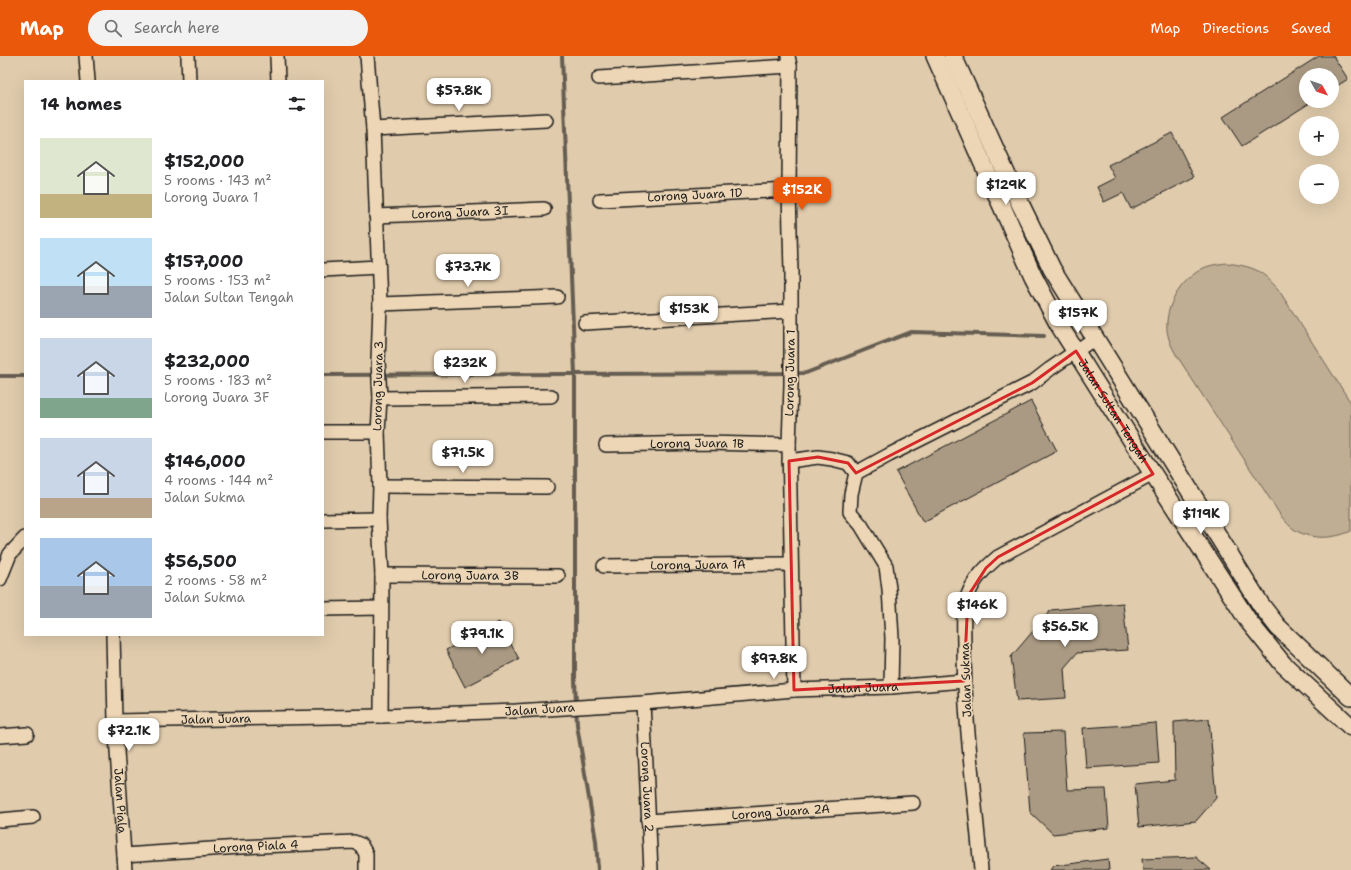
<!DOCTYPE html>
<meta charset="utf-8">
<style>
body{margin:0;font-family:"Shantell Sans",sans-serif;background:#f2f2f2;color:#202124;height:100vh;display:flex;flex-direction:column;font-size:15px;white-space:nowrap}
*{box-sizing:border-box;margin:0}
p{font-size:13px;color:#757577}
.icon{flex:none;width:22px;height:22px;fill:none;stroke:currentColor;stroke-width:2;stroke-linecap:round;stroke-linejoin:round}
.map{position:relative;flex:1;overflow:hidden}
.side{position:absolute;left:24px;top:24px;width:300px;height:556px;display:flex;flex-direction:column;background:#fff;border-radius:0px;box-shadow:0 4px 16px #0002}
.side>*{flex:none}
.needle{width:26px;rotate:130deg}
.controls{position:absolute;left:1299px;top:12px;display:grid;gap:8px}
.controls a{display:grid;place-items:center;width:40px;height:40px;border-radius:50%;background:#fff;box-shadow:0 4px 16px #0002;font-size:20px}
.price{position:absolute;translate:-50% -34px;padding:0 9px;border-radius:8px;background:#fff;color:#222;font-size:13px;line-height:26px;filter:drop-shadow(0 1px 2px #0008)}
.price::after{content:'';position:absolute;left:50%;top:24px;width:12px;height:9px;margin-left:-6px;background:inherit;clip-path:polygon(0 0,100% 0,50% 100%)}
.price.current{background:#ea580c;color:#fff}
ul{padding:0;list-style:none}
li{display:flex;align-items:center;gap:12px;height:100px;padding:0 16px}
li span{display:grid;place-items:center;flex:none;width:112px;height:80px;border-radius:0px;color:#555}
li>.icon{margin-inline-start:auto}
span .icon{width:48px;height:48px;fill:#fffc;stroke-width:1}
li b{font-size:17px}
h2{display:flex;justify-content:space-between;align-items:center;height:48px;padding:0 16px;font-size:17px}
header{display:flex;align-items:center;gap:24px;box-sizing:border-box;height:56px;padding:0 20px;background:#ea580c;color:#fff}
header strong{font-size:19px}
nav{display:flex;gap:22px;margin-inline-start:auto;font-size:14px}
.search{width:280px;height:36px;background:#f2f2f2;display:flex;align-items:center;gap:10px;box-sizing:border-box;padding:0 14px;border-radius:22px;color:#757577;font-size:15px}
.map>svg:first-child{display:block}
.green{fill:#c0ae94;stroke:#6e6558}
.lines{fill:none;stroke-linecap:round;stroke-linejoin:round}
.stream{stroke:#655d51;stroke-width:4}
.building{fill:#aa9a83;stroke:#1c1c1c}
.minor-casing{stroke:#1c1c1c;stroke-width:16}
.major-casing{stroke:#1c1c1c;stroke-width:20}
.minor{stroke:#edd6b5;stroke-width:13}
.major{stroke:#edd6b5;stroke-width:17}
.marked{fill:none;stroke:#d62828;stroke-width:3;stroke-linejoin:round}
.labels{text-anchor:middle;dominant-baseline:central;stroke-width:3.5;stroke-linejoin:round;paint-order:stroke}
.street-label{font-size:12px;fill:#1c1c1c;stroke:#edd6b5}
</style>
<header>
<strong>Map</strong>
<div class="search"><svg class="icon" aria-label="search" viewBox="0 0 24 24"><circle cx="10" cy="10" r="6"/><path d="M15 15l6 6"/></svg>Search here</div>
<nav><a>Map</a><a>Directions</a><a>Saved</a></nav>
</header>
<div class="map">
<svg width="1351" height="814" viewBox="0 0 1351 814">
<rect width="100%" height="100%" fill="#e0cbac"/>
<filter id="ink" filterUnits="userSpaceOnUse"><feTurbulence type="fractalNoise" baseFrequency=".025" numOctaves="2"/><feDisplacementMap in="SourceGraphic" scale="8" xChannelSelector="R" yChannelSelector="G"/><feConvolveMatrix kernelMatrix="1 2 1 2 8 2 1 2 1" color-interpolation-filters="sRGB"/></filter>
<g filter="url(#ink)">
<path class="green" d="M1227 207C1254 211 1260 213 1278 233L1351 347V475C1334 483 1311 484 1295 474 1290 471 1285 465 1281 460L1177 300C1172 292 1168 283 1167 274 1165 250 1180 226 1200 214 1208 209 1218 208 1227 207Z"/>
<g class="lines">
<g class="stream">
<path d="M562 0 575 318V624L577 669 596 785 598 814"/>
<path d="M323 319 806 317 911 276 1044 280"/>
<path d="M0 320H25"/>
</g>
</g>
<g class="building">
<path d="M1319 0H1333L1348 23 1332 33V19H1306V45H1313L1242 90 1223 61Z"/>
<path d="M1172 77 1194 121 1131 153 1123 137 1104 146 1097 131 1115 122 1108 109Z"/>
<path d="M1031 345 1057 395 923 466 896 416Z"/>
<path d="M1123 547 1128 594 1077 597 1064 612 1066 642 1017 645 1011 601 1051 554Z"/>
<path d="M499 566 519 603 465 631 446 594Z"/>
<path d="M1209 663 1216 742 1196 765 1139 771 1135 728 1175 724 1174 666Z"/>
<path d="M1156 667 1159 707 1086 712 1083 672Z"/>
<path d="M1063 676 1067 734 1106 733 1109 772 1053 778 1030 756 1024 677Z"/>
<path d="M1196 801 1211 814H1143L1142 803Z"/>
<path d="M1108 803 1109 814H1050L1053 810Z"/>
</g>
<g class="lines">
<defs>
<g id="minor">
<path d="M86 0 88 25"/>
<path d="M188 0 189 25"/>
<path d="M277 0 278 25"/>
<path d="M367 0 373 73 380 248 378 305 380 342 378 376 380 430 379 463 382 519 381 660"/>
<path d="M788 0 790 10 789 134 791 217V329L789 389 794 634"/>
<path d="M599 22 790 10"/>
<path d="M373 73 546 64"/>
<path id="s1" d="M600 144 789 134"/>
<path id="s2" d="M376 160 544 153"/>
<path d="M323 214 378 211"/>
<path d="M380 248 557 241"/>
<path d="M585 267 791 255"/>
<path d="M380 342 551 340"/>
<path d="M323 376H378"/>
<path id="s3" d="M606 389 706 387 789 389"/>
<path d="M789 405 818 401 832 403 848 407 856 417"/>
<path d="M380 430 547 431"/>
<path d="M323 464 379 463"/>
<path id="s4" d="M604 510 791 508"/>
<path id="s5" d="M382 519 558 520"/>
<path d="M0 523 10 498 25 482"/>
<path d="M323 553 381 552"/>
<path id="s6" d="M113 579 115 665 125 814"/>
<path d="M891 631 892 582 889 533 886 510 861 469 850 456 851 438 856 417 889 399 1032 327 1050 313 1095 282"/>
<path id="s7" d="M643 647 651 814"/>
<path id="s8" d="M115 665 381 660 516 655 643 647 794 634 891 631 964 625"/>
<path d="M0 680 27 678"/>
<path d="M0 764 33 761"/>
<path id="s9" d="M648 765 913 747"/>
<path id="s10" d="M124 799 240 791 354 786 361 789 366 798V814"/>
<path d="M981 814C975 740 964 665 964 590 964 574 962 554 968 539 974 523 985 512 998 501L1153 418"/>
</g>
<g id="major">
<path id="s11" d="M935 0 1033 220 1059 269 1153 418 1249 566 1283 608 1351 671"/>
<path d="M953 0 1015 137 1052 213 1261 549 1278 571 1351 641"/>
</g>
</defs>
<use href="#minor" class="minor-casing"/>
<use href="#major" class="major-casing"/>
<use href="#minor" class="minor"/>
<use href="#major" class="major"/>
</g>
</g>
<path class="marked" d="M1076 295 1153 418 998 501 986 512 968 540 964 625 794 634 789 405 818 401 848 407 856 417 1032 327Z"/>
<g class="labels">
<g class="street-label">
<text stroke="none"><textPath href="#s1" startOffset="95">Lorong Juara 1D</textPath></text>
<text stroke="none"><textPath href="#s2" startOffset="84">Lorong Juara 3I</textPath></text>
<text transform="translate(790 317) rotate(-89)">Lorong Juara 1</text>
<text transform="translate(378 330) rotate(-89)">Lorong Juara 3</text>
<text stroke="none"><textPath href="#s11" startOffset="398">Jalan Sultan Tengah</textPath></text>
<text stroke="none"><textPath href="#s3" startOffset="91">Lorong Juara 1B</textPath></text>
<text stroke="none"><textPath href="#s4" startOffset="94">Lorong Juara 1A</textPath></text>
<text stroke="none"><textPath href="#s5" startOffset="88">Lorong Juara 3B</textPath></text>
<text transform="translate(966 624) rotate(-92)">Jalan Sukma</text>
<text stroke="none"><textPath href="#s8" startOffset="749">Jalan Juara</textPath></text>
<text stroke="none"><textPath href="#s8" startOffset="425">Jalan Juara</textPath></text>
<text stroke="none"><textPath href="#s8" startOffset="101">Jalan Juara</textPath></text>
<text stroke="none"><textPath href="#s7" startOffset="84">Lorong Juara 2</textPath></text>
<text stroke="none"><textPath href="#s6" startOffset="166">Jalan Piala</textPath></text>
<text stroke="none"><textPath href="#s9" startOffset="133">Lorong Juara 2A</textPath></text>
<text stroke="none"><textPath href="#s10" startOffset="132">Lorong Piala 4</textPath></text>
</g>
</g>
</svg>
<div class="controls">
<a><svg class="needle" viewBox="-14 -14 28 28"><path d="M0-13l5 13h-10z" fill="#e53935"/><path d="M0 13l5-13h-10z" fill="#757577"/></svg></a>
<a>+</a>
<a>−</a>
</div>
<b class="price" style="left:459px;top:56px">$57.8K</b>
<b class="price" style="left:1006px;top:150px">$129K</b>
<b class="price current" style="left:802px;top:155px">$152K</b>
<b class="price" style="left:468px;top:232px">$73.7K</b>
<b class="price" style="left:689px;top:274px">$153K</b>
<b class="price" style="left:1078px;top:278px">$157K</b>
<b class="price" style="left:465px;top:328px">$232K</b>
<b class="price" style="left:463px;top:418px">$71.5K</b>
<b class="price" style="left:1201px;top:479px">$119K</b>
<b class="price" style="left:977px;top:570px">$146K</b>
<b class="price" style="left:1065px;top:592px">$56.5K</b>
<b class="price" style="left:482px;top:599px">$79.1K</b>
<b class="price" style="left:774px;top:624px">$97.8K</b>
<b class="price" style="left:129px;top:696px">$72.1K</b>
<section class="side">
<h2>14 homes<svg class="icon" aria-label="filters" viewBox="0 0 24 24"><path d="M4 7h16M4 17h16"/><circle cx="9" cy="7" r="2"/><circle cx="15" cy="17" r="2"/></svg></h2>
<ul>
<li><span style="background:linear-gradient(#dfe7d0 70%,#c2b280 0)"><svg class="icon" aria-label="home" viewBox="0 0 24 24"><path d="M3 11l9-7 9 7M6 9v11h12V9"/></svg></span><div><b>$152,000</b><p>5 rooms · 143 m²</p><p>Lorong Juara 1</p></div></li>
<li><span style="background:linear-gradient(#bfe0f5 60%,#9aa5b1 0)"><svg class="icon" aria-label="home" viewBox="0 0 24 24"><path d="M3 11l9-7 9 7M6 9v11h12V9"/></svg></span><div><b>$157,000</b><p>5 rooms · 153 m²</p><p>Jalan Sultan Tengah</p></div></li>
<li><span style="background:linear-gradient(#c9d6e8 75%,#7fa58c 0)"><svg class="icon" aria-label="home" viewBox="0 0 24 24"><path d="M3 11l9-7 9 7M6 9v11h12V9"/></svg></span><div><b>$232,000</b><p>5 rooms · 183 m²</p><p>Lorong Juara 3F</p></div></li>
<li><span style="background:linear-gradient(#c9d6e8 75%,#b9a48a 0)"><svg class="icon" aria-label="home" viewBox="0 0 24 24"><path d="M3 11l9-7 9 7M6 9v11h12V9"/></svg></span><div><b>$146,000</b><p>4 rooms · 144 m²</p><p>Jalan Sukma</p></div></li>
<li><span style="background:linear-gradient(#a9c7e8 60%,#9aa5b1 0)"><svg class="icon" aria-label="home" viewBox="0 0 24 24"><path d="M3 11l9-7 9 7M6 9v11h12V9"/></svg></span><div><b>$56,500</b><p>2 rooms · 58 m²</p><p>Jalan Sukma</p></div></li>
</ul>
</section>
</div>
